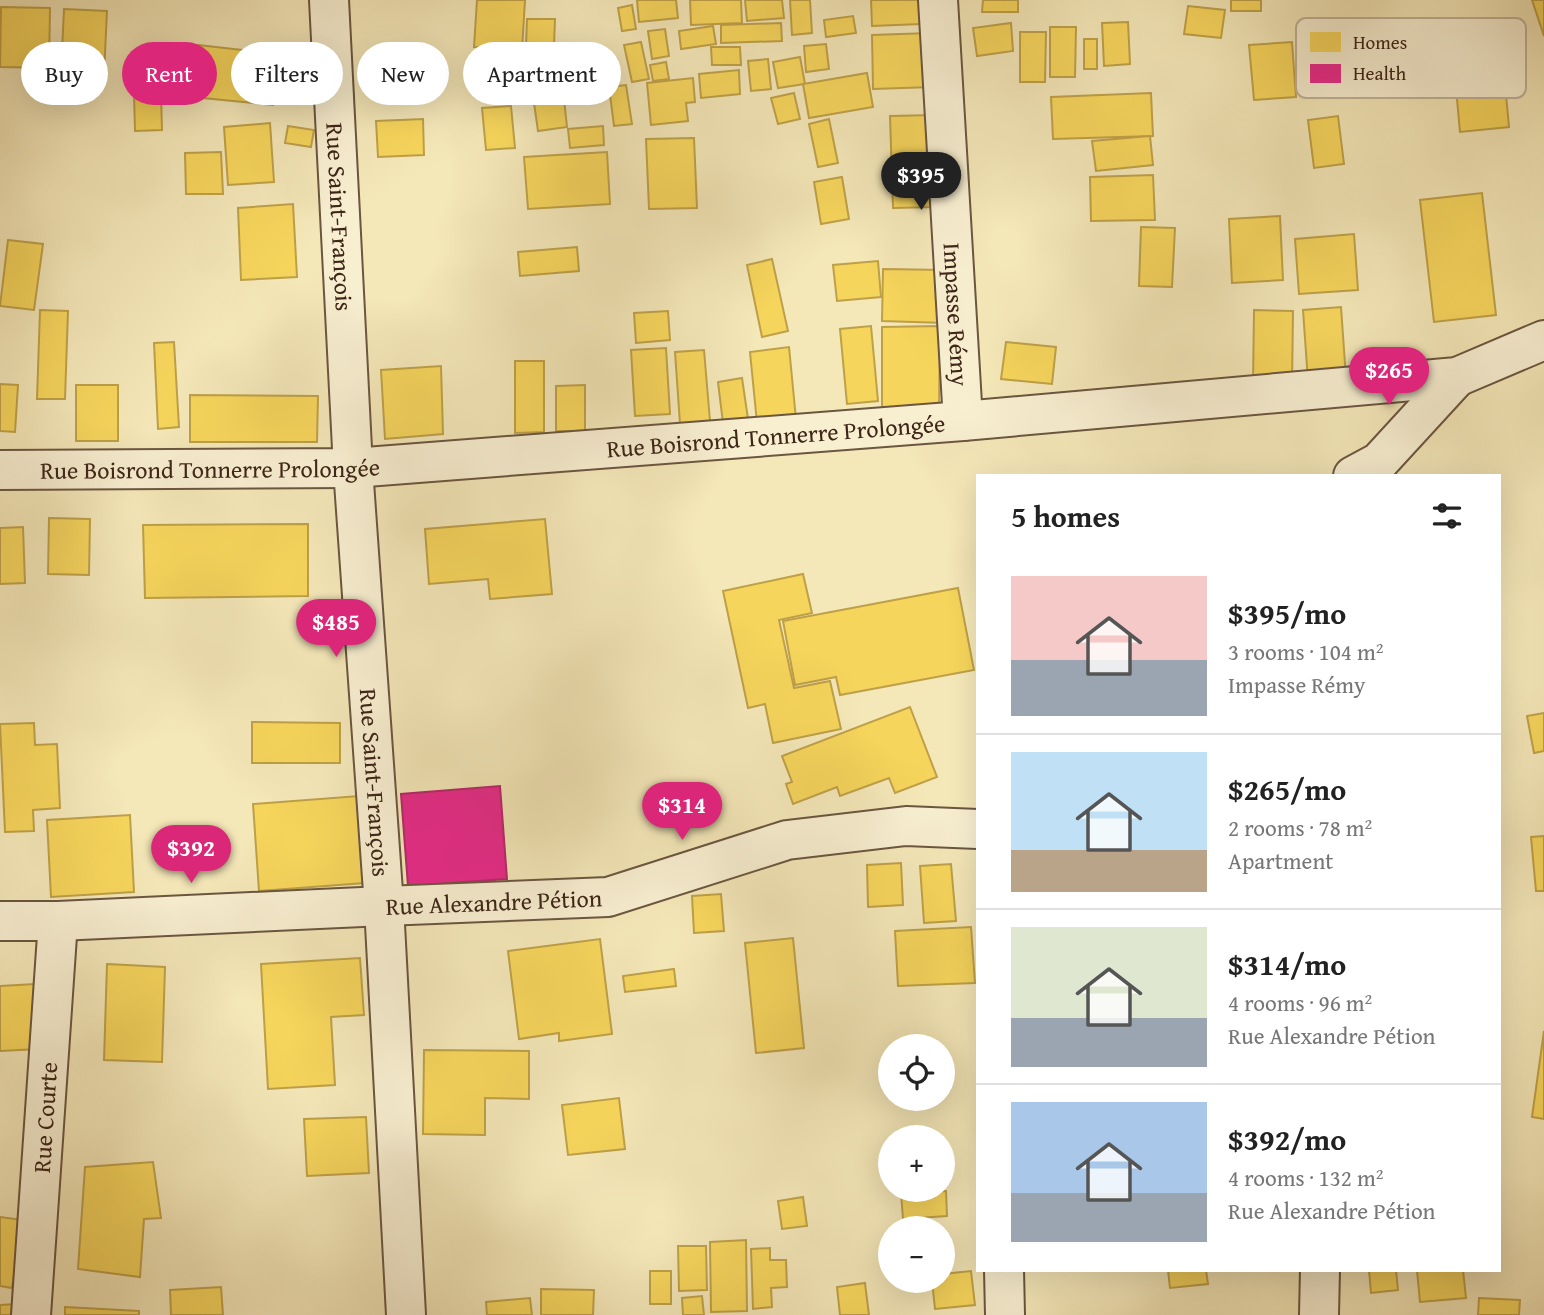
<!DOCTYPE html>
<meta charset="utf-8">
<style>
body{margin:0;font-family:"Gentium Book Plus",serif;background:#f6f6f6;color:#222;height:100vh;display:flex;flex-direction:column;font-size:26px;white-space:nowrap}
*{box-sizing:border-box;margin:0}
p{font-size:23px;color:#767676}
.icon{flex:none;width:38px;height:38px;fill:none;stroke:currentColor;stroke-width:2;stroke-linecap:round;stroke-linejoin:round}
.map{position:relative;flex:1;overflow:hidden}
.side{position:absolute;left:976px;top:474px;width:525px;height:798px;display:flex;flex-direction:column;background:#fff;border-radius:0px;box-shadow:0 7px 28px #0002}
.side>*{flex:none}
.guide{position:absolute;left:21px;top:42px;width:665px;height:63px;display:flex;gap:14px}
.fabs{position:absolute;left:878px;top:1034px;display:grid;gap:14px}
.fabs a{display:grid;place-items:center;width:77px;height:77px;border-radius:50%;background:#fff;box-shadow:0 7px 28px #0002;font-size:35px}
.price{position:absolute;translate:-50% -60px;padding:0 16px;border-radius:24px;background:#db2777;color:#fff;font-size:23px;line-height:46px;filter:drop-shadow(0 2px 4px #0008)}
.price::after{content:'';position:absolute;left:50%;top:42px;width:21px;height:16px;margin-left:-10px;background:inherit;clip-path:polygon(0 0,100% 0,50% 100%)}
.price.active{background:#222;color:#fff}
ul{padding:0;list-style:none}
li{display:flex;align-items:center;gap:21px;height:175px;padding:0 35px}
li+li{border-top:2px solid #e0e0e0}
li span{display:grid;place-items:center;flex:none;width:196px;height:140px;border-radius:0px;color:#555}
li>.icon{margin-inline-start:auto}
span .icon{width:84px;height:84px;fill:#fffc;stroke-width:1}
li b{font-size:30px}
h2{display:flex;justify-content:space-between;align-items:center;height:84px;padding:0 35px;font-size:30px}
.chip{padding:0 24px;border-radius:32px;background:#fff;box-shadow:0 7px 28px #0002;font-size:24px;line-height:63px}
.chip.active{background:#db2777;color:#fff}
.map>svg:first-child{display:block}
.homes{fill:#f6d55c;stroke:#bea048;stroke-width:2}
.health{fill:#e7298a;stroke:#b42868;stroke-width:2}
.lines{fill:none;stroke-linecap:round;stroke-linejoin:round}
.minor-casing{stroke:#6b5640;stroke-width:42}
.tertiary-casing{stroke:#6b5640;stroke-width:42}
.minor{stroke:#f8efd1;stroke-width:38}
.tertiary{stroke:#f8efd1;stroke-width:38}
.labels{text-anchor:middle;dominant-baseline:central;stroke-width:7;stroke-linejoin:round;paint-order:stroke}
.street-label{font-size:24px;fill:#3d2518;stroke:#f8efd1}
.key{fill:#f8efd1;stroke:#c0b29a;stroke-width:2}
.key-label{font-size:19px;fill:#3d2518}
</style>
<div class="map">
<svg width="1544" height="1315" viewBox="0 0 1544 1315">
<rect width="100%" height="100%" fill="#f4e7b8"/>
<filter id="stains"><feTurbulence type="fractalNoise" baseFrequency=".00286" numOctaves="4"/><feColorMatrix values="0 0 0 0 .2 0 0 0 0 .09 0 0 0 0 .02 0 0 0 .5 -.17"/></filter>
<radialGradient id="worn" r=".72"><stop offset=".6" stop-color="#630" stop-opacity="0"/><stop offset="1" stop-color="#630" stop-opacity=".3"/></radialGradient>
<g class="homes">
<path d="M477 0H525L522 50 474 47Z"/>
<path d="M637 0H676L678 18 639 22Z"/>
<path d="M690 0H741L742 23 691 25Z"/>
<path d="M745 0H782L784 18 747 21Z"/>
<path d="M790 0H810L812 33 792 35Z"/>
<path d="M871 0H920L921 24 872 26Z"/>
<path d="M983 0H1018V12H982Z"/>
<rect x="1231" y="0" width="30" height="11"/>
<path d="M1532 0H1544V36Z"/>
<path d="M632 5 636 29 622 31 618 8Z"/>
<path d="M1188 6 1225 10 1221 38 1184 34Z"/>
<path d="M1 7 50 8 49 68 0 67Z"/>
<path d="M64 9 107 11 104 74 61 72Z"/>
<path d="M853 16 856 33 826 37 824 20Z"/>
<path d="M1499 18 1509 127 1460 132 1450 22Z"/>
<path d="M527 19H555L553 72 525 71Z"/>
<path d="M1128 22 1130 64 1104 66 1102 23Z"/>
<path d="M781 23 782 41 721 43V25Z"/>
<path d="M1011 23 1013 51 977 56 973 28Z"/>
<path d="M713 26 716 44 681 49 679 31Z"/>
<path d="M1050 27H1076L1075 77H1050Z"/>
<path d="M665 29 669 56 652 59 648 31Z"/>
<path d="M1020 32H1046L1045 82H1020Z"/>
<path d="M930 33 932 87 873 89 872 35Z"/>
<rect x="1084" y="39" width="13" height="30"/>
<path d="M641 42 649 79 632 82 624 45Z"/>
<path d="M1292 42 1296 97 1254 100 1249 45Z"/>
<path d="M826 44 829 69 806 72 804 46Z"/>
<path d="M198 45 279 54 273 105 193 97Z"/>
<path d="M711 47H740L741 65H712Z"/>
<path d="M800 57 805 84 778 88 773 62Z"/>
<path d="M768 59 771 89 751 91 748 61Z"/>
<path d="M666 62 669 79 653 81 650 65Z"/>
<path d="M739 70 740 94 701 98 699 74Z"/>
<path d="M867 73 873 107 809 118 803 84Z"/>
<path d="M693 78 695 102 686 103 688 121 651 125 647 83Z"/>
<path d="M626 85 632 124 614 126 609 87Z"/>
<path d="M161 93 162 130 135 131 134 94Z"/>
<path d="M794 93 800 119 778 124 771 98Z"/>
<path d="M1151 93 1153 136 1053 139 1051 97Z"/>
<path d="M564 99 567 127 538 131 534 103Z"/>
<path d="M511 106 515 148 486 150 482 108Z"/>
<path d="M935 115 937 207 893 208 890 116Z"/>
<path d="M1338 116 1344 164 1314 168 1308 120Z"/>
<path d="M423 119 424 155 378 157 376 121Z"/>
<path d="M829 119 838 163 818 167 809 124Z"/>
<path d="M270 123 274 182 228 185 224 127Z"/>
<path d="M288 126 314 130 311 147 285 143Z"/>
<path d="M603 126 604 145 570 148 568 129Z"/>
<path d="M1150 136 1153 165 1096 171 1092 141Z"/>
<path d="M694 138 697 208 649 209 646 139Z"/>
<path d="M221 152 223 194H186L185 153Z"/>
<path d="M607 152 610 204 528 209 524 157Z"/>
<path d="M1153 175 1155 220 1091 221 1090 177Z"/>
<path d="M842 177 849 219 821 224 814 182Z"/>
<path d="M1482 193 1496 315 1434 322 1420 200Z"/>
<path d="M293 204 297 277 241 280 238 208Z"/>
<path d="M1280 216 1283 280 1232 283 1229 219Z"/>
<path d="M1141 227 1175 228 1172 287 1139 286Z"/>
<path d="M1354 234 1358 290 1299 294 1295 239Z"/>
<path d="M8 240 43 244 34 310 0 306Z"/>
<path d="M577 247 579 271 520 276 518 252Z"/>
<path d="M772 259 788 331 762 337 747 265Z"/>
<path d="M878 261 881 297 837 301 833 265Z"/>
<path d="M883 269 946 270 945 323 882 321Z"/>
<path d="M1341 307 1346 378 1308 381 1303 310Z"/>
<path d="M40 310 68 311 65 399H37Z"/>
<path d="M1254 310 1293 311 1292 384 1253 383Z"/>
<path d="M668 311 670 340 636 343 634 313Z"/>
<path d="M871 326 878 401 847 404 840 329Z"/>
<path d="M940 326 939 410H882V327Z"/>
<path d="M174 342 179 427 158 429 154 343Z"/>
<path d="M1006 342 1056 347 1052 384 1001 379Z"/>
<path d="M789 347 796 419 757 423 750 352Z"/>
<path d="M666 348 670 414 635 416 631 350Z"/>
<path d="M704 350 710 421 680 424 675 352Z"/>
<path d="M515 361H544V432L515 433Z"/>
<path d="M441 366 443 434 385 439 381 370Z"/>
<path d="M742 378 748 419 723 423 718 382Z"/>
<path d="M0 384 18 385 15 432 0 431Z"/>
<rect x="76" y="385" width="42" height="56"/>
<path d="M585 385V431H556V386Z"/>
<path d="M190 395 318 396 317 442H190Z"/>
<path d="M49 518 90 519 89 575 48 574Z"/>
<path d="M545 519 552 594 490 599 488 579 429 584 425 529Z"/>
<path d="M308 524V596L145 598 143 525Z"/>
<path d="M23 527 25 583 0 584V528Z"/>
<path d="M803 574 812 613 779 620 794 688 830 681 841 729 773 743 765 704 748 708 723 591Z"/>
<path d="M958 588 974 670 840 695 836 677 795 685 783 621Z"/>
<path d="M910 707 937 777 895 793 889 778 840 796 837 787 793 804 786 784 792 782 782 756Z"/>
<path d="M1544 713V751L1534 753 1527 716Z"/>
<path d="M252 722 340 723V763H252Z"/>
<path d="M34 723 35 745 57 744 60 808 33 810 34 831 5 832 0 724Z"/>
<path d="M359 796 365 883 259 891 253 804Z"/>
<path d="M130 815 134 892 51 897 47 820Z"/>
<path d="M1544 836V891H1536L1531 837Z"/>
<path d="M901 863 903 905 868 907 867 865Z"/>
<path d="M951 864 956 921 924 923 920 866Z"/>
<path d="M721 894 724 931 694 933 692 896Z"/>
<path d="M971 927 975 983 898 986 895 931Z"/>
<path d="M793 938 804 1048 756 1053 745 943Z"/>
<path d="M600 939 612 1034 559 1041V1033L519 1039 508 951Z"/>
<path d="M360 958 364 1015 331 1017 335 1085 268 1089 261 964Z"/>
<path d="M107 964 165 967 162 1062 104 1060Z"/>
<path d="M674 969 676 986 625 992 623 976Z"/>
<path d="M35 984 39 1049 0 1051V986Z"/>
<path d="M1544 1031V1119L1532 1117Z"/>
<path d="M424 1050 529 1051V1099L485 1098V1135L423 1134Z"/>
<path d="M619 1098 625 1149 568 1155 562 1105Z"/>
<path d="M366 1117 369 1173 307 1176 304 1119Z"/>
<path d="M886 1159H891V1185H887Z"/>
<path d="M153 1162 161 1218 144 1219 140 1277 78 1269 85 1167Z"/>
<path d="M946 1191 947 1216 903 1219 901 1193Z"/>
<path d="M803 1197 807 1226 782 1229 778 1201Z"/>
<path d="M0 1217 23 1220 12 1288 0 1286Z"/>
<path d="M746 1240 747 1311 711 1312 710 1242Z"/>
<path d="M678 1246H706L707 1290 679 1291Z"/>
<path d="M770 1248V1260H786L787 1287 771 1288 772 1307 753 1309 751 1249Z"/>
<path d="M1168 1270H1206L1208 1284 1170 1288Z"/>
<path d="M1369 1270H1396L1398 1290 1371 1293Z"/>
<path d="M1417 1270H1463L1466 1298 1420 1302Z"/>
<rect x="650" y="1271" width="21" height="33"/>
<path d="M971 1271 975 1305 935 1309 932 1281H943V1274Z"/>
<path d="M865 1283 869 1315H840L837 1287Z"/>
<path d="M221 1287 223 1315H171L170 1290Z"/>
<path d="M541 1289 594 1290 593 1315H541Z"/>
<path d="M702 1296 704 1315H683L682 1298Z"/>
<path d="M530 1298 532 1315H487L486 1302Z"/>
<path d="M1479 1298 1520 1300 1519 1315H1478Z"/>
<path d="M16 1304 17 1315H0V1305Z"/>
<path d="M65 1307 139 1311V1315H65Z"/>
</g>
<path class="health" d="M500 786 507 879 408 886 401 794Z"/>
<g class="lines">
<defs>
<g id="minor">
<path id="s1" d="M938 0 963 421"/>
<path d="M0 921H58L384 906"/>
<path d="M1004 1270 1005 1315"/>
<path id="s2" d="M31 1315 58 921"/>
<path d="M1319 1315 1320 1270"/>
</g>
<g id="tertiary">
<path id="s3" d="M329 0 353 468 384 906 406 1315"/>
<path id="s4" d="M0 470 353 468 963 421 1457 377 1544 340"/>
<path d="M1353 476 1379 462 1457 377"/>
<path id="s5" d="M384 906 608 897 787 840 906 826 978 829"/>
</g>
</defs>
<use href="#minor" class="minor-casing"/>
<use href="#tertiary" class="tertiary-casing"/>
<use href="#minor" class="minor"/>
<use href="#tertiary" class="tertiary"/>
</g>
<g class="labels">
<g class="street-label">
<text stroke="none"><textPath href="#s3" startOffset="217">Rue Saint-François</textPath></text>
<text stroke="none"><textPath href="#s1" startOffset="315">Impasse Rémy</textPath></text>
<text stroke="none"><textPath href="#s4" startOffset="777">Rue Boisrond Tonnerre Prolongée</textPath></text>
<text stroke="none"><textPath href="#s4" startOffset="210">Rue Boisrond Tonnerre Prolongée</textPath></text>
<text stroke="none"><textPath href="#s3" startOffset="784">Rue Saint-François</textPath></text>
<text stroke="none"><textPath href="#s5" startOffset="110">Rue Alexandre Pétion</textPath></text>
<text stroke="none"><textPath href="#s2" startOffset="198">Rue Courte</textPath></text>
</g>
</g>
<rect x="1296" y="18" width="230" height="80" rx="10" class="key"/>
<rect x="1310" y="32" width="31" height="20" fill="#f6d55c"/>
<rect x="1310" y="64" width="31" height="19" fill="#e7298a"/>
<g class="key-label">
<text x="1353" y="49">Homes</text>
<text x="1353" y="80">Health</text>
</g>
<rect width="100%" height="100%" filter="url(#stains)"/>
<rect width="100%" height="100%" fill="url(#worn)"/>
</svg>
<div class="fabs">
<a><svg class="icon" aria-label="locate" viewBox="0 0 24 24"><circle cx="12" cy="12" r="6"/><path d="M12 2v4M12 18v4M2 12h4M18 12h4"/></svg></a>
<a>+</a>
<a>−</a>
</div>
<b class="price active" style="left:921px;top:212px">$395</b>
<b class="price" style="left:1389px;top:407px">$265</b>
<b class="price" style="left:336px;top:659px">$485</b>
<b class="price" style="left:682px;top:842px">$314</b>
<b class="price" style="left:191px;top:885px">$392</b>
<div class="guide">
<a class="chip">Buy</a>
<a class="chip active">Rent</a>
<a class="chip">Filters</a>
<a class="chip">New</a>
<a class="chip">Apartment</a>
</div>
<section class="side">
<h2>5 homes<svg class="icon" aria-label="filters" viewBox="0 0 24 24"><path d="M4 7h16M4 17h16"/><circle cx="9" cy="7" r="2"/><circle cx="15" cy="17" r="2"/></svg></h2>
<ul>
<li><span style="background:linear-gradient(#f6c9c9 60%,#9aa5b1 0)"><svg class="icon" aria-label="home" viewBox="0 0 24 24"><path d="M3 11l9-7 9 7M6 9v11h12V9"/></svg></span><div><b>$395/mo</b><p>3 rooms · 104 m²</p><p>Impasse Rémy</p></div></li>
<li><span style="background:linear-gradient(#bfe0f5 70%,#b9a48a 0)"><svg class="icon" aria-label="home" viewBox="0 0 24 24"><path d="M3 11l9-7 9 7M6 9v11h12V9"/></svg></span><div><b>$265/mo</b><p>2 rooms · 78 m²</p><p>Apartment</p></div></li>
<li><span style="background:linear-gradient(#dfe7d0 65%,#9aa5b1 0)"><svg class="icon" aria-label="home" viewBox="0 0 24 24"><path d="M3 11l9-7 9 7M6 9v11h12V9"/></svg></span><div><b>$314/mo</b><p>4 rooms · 96 m²</p><p>Rue Alexandre Pétion</p></div></li>
<li><span style="background:linear-gradient(#a9c7e8 65%,#9aa5b1 0)"><svg class="icon" aria-label="home" viewBox="0 0 24 24"><path d="M3 11l9-7 9 7M6 9v11h12V9"/></svg></span><div><b>$392/mo</b><p>4 rooms · 132 m²</p><p>Rue Alexandre Pétion</p></div></li>
</ul>
</section>
</div>
